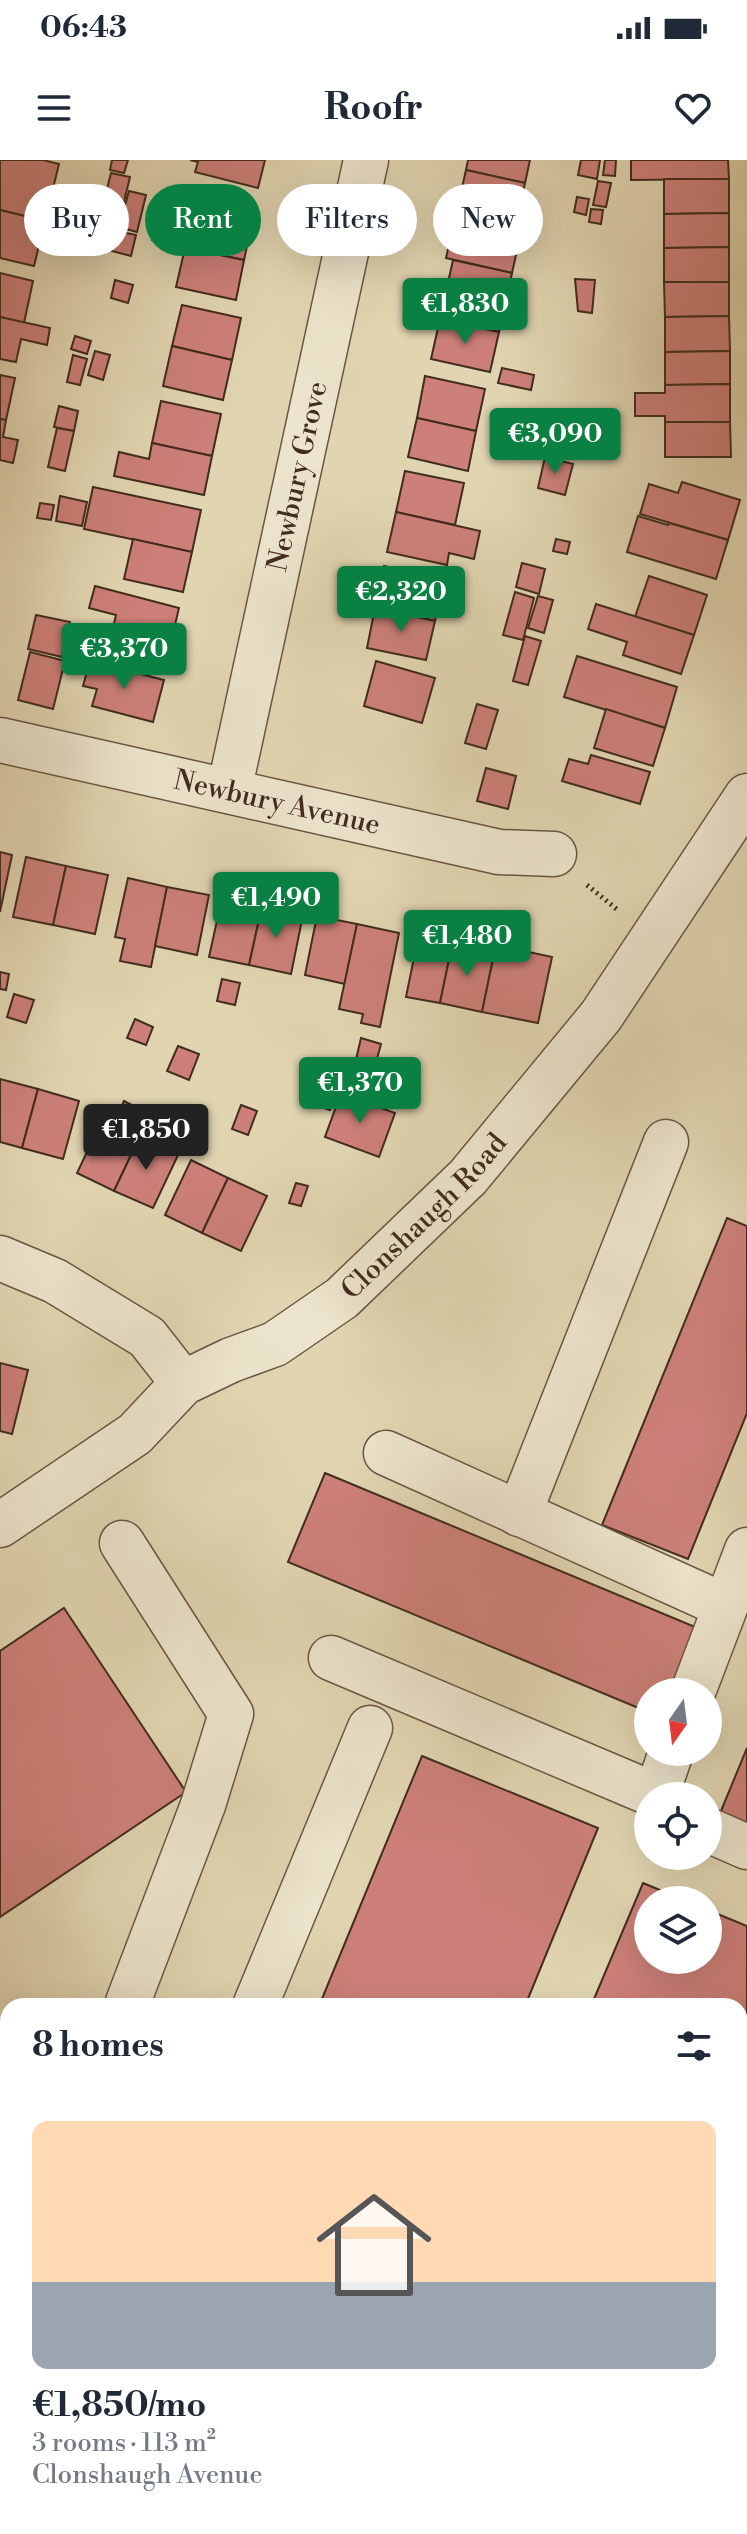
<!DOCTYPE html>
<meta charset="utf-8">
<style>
body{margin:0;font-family:"Libre Bodoni",serif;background:#f2f2f3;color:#1f2937;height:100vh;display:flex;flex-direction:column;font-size:30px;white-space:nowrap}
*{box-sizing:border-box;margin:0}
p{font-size:26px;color:#747a83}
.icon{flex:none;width:44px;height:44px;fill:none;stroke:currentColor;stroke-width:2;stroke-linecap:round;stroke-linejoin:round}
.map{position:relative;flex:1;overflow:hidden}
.panel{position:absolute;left:0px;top:1838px;width:748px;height:536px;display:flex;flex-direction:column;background:#fff;border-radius:24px 24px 0 0;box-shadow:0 8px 32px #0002}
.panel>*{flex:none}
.guide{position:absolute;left:24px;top:24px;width:700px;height:72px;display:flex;gap:16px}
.needle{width:52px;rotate:194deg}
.controls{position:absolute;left:634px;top:1518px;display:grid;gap:16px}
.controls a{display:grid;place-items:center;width:88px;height:88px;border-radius:50%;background:#fff;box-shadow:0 8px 32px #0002;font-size:40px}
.price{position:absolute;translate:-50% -68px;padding:0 18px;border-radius:8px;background:#0b8043;color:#fff;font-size:26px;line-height:52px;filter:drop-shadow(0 2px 4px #0008)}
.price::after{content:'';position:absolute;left:50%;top:48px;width:24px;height:18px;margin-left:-12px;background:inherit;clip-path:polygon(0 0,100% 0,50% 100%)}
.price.active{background:#222;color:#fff}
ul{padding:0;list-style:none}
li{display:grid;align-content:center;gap:16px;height:424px;padding:0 32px}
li+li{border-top:2px solid #e0e1e3}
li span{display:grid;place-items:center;height:248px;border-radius:16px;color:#555}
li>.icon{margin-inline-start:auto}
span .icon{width:144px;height:144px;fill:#fffc;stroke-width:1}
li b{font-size:34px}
h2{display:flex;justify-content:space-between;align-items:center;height:96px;padding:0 32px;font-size:34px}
.pill{padding:0 28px;border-radius:36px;background:#fff;box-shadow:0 8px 32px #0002;font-size:28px;line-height:72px}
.pill.active{background:#0b8043;color:#fff}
.status{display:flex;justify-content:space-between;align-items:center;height:56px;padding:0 40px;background:#fff;direction:ltr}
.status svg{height:22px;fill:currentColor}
header{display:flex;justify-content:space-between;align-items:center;height:104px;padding:0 32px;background:#fff;font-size:36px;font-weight:800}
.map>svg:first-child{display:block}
.building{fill:#cd8079;stroke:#422c1f;stroke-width:2}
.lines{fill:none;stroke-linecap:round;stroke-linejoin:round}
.minor-casing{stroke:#6a5644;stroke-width:47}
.path{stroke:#422c1f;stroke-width:5;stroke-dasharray:2 4;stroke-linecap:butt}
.minor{stroke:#ece4cc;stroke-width:44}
.labels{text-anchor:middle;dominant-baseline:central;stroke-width:6;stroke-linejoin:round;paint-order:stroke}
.street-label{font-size:28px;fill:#422c1f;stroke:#ece4cc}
</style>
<div class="status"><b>06:43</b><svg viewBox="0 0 49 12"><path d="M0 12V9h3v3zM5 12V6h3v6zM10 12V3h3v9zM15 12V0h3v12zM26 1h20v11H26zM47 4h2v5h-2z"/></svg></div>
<header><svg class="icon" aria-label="menu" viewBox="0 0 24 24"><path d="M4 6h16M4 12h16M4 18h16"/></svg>Roofr<svg class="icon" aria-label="heart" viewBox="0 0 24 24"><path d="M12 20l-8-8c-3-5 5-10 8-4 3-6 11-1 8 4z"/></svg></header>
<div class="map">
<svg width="747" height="2374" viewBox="0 0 747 2374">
<rect width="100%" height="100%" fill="#e1d5b1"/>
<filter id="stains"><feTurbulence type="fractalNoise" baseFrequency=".0025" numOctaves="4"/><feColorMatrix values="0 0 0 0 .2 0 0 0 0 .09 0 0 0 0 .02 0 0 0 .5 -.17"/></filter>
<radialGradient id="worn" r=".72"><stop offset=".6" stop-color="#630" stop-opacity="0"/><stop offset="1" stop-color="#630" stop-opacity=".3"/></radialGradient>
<g class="building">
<path d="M0 0H43L59 4 45 61 0 50Z"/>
<path d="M112 0H128L124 13 110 10Z"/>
<path d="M190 0H265L258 28 195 12 198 2Z"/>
<path d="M468 0H530L525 23 466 10Z"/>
<path d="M581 0H600L597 19 578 15Z"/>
<path d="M605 0H616L615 16 603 15Z"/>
<path d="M631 0H728L729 19 631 20Z"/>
<path d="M466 10 525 23 516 63 457 50Z"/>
<path d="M111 13 130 17 120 58 101 53Z"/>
<path d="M664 19H729V53L664 54Z"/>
<path d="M598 21 611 23 606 47 593 45Z"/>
<path d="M129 31 146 35 137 72 119 67Z"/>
<path d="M577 37 589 39 586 55 574 52Z"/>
<path d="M194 45 253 59 244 100 152 80 157 57 190 65Z"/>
<path d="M591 49 603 50 601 64 589 62Z"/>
<path d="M0 50 45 61 34 106 0 98Z"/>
<path d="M457 50 523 64 512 113 446 98Z"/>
<path d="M729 53V87L664 88V54Z"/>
<path d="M117 71 136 75 131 96 112 91Z"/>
<path d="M729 87V122H664V88Z"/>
<path d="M185 88 244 100 236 140 176 127Z"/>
<path d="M453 100 512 113 499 172 440 159Z"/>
<path d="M0 113 33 121 24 163 0 157Z"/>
<path d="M575 119 595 120 592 153 578 151Z"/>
<path d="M115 120 133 125 128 143 111 138Z"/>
<path d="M664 122H729V156L665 157Z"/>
<path d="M182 145 241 158 232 200 172 186Z"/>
<path d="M729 156 730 191 665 192V157Z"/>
<path d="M0 157 50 168 47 185 21 179 16 202 0 199Z"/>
<path d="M440 159 499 172 490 212 431 199Z"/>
<path d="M75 176 91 181 87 194 71 189Z"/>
<path d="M172 186 232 200 223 240 163 226Z"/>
<path d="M95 191 110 195 103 220 88 215Z"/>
<path d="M730 191V224L665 225V192Z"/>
<path d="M73 195 87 199 80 225 67 222Z"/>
<path d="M502 208 534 215 531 230 498 223Z"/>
<path d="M0 215 15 218 6 260 0 259Z"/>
<path d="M425 216 485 229 476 271 417 258Z"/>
<path d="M730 224V262H665V256H635V233H665V225Z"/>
<path d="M161 241 221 254 212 296 152 283Z"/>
<path d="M59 246 78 251 74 271 54 267Z"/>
<path d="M417 258 476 271 468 311 408 297Z"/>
<path d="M0 259 6 260 3 277 18 280 13 303 0 300Z"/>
<path d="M665 262H730L731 297H665Z"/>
<path d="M57 268 74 271 65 311 48 307Z"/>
<path d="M152 283 212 296 204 335 114 316 119 292 149 299Z"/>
<path d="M545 297 573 304 565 335 538 328Z"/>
<path d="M405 311 464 323 455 365 396 352Z"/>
<path d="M682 322 740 340 728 380 640 354 649 324 678 333Z"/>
<path d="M93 327 201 350 192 392 84 369Z"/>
<path d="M60 336 87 342 82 366 56 361Z"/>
<path d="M40 343 54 345 51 360 37 358Z"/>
<path d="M396 352 480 371 474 399 449 393 447 405 387 392Z"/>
<path d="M638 356 668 365 669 363 728 380 716 419 627 392Z"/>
<path d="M133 379 192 392 183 432 124 419Z"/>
<path d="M556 379 570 382 567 394 553 391Z"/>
<path d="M522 403 545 409 539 434 516 427Z"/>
<path d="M384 406 444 419 435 461 375 448Z"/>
<path d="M649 416 707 435 694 475 635 457Z"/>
<path d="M95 426 179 448 169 490 111 476 116 455 89 448Z"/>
<path d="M515 432 534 438 523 480 503 475Z"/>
<path d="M538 436 553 440 544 473 528 468Z"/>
<path d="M596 444 694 475 681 514 623 495 627 482 588 469Z"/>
<path d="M375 448 435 461 426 500 367 488Z"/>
<path d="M36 455 70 462 62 497 28 489Z"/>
<path d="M525 476 541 481 528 525 513 521Z"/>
<path d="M30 492 65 501 53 549 18 540Z"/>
<path d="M577 496 677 527 665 568 564 537Z"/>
<path d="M90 501 164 520 153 562 92 546 97 529 83 526Z"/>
<path d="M376 501 435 518 422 563 364 546Z"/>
<path d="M477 544 498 550 486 589 465 583Z"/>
<path d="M606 549 665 568 653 606 594 588Z"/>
<path d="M591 595 650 612 640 644 562 621 569 599 588 604Z"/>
<path d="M486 608 516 616 508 649 477 641Z"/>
<path d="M0 692 12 695 0 752Z"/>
<path d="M26 697 66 706 53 765 13 757Z"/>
<path d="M66 706 108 715 95 774 53 765Z"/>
<path d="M128 718 167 727 151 807 120 801 125 779 115 777Z"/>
<path d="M167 727 209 735 197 795 155 786Z"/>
<path d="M222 738 262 746 249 805 209 797Z"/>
<path d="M262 746 303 755 291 814 249 805Z"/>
<path d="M317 756 357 764 345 824 305 815Z"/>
<path d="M357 764 399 773 380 867 361 863 363 854 339 849Z"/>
<path d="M418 778 452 785 440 843 406 837Z"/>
<path d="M452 785 494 794 482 852 440 843Z"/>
<path d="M496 785 552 797 538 863 482 852Z"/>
<path d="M0 812 9 814 6 830 0 829Z"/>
<path d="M222 819 240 823 235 845 217 841Z"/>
<path d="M14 834 34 840 26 863 7 857Z"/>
<path d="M135 859 153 867 146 885 127 878Z"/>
<path d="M361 878 381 884 374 910 355 904Z"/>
<path d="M178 886 199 894 189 920 167 911Z"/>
<path d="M356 908 408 926 401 945 349 928Z"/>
<path d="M317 911 340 919 330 950 306 942Z"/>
<path d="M0 919 38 929 22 988 0 982Z"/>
<path d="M38 929 79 941 63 999 22 988Z"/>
<path d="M341 933 395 953 379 997 325 977Z"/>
<path d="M124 941 145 952 135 973 140 976 114 1031 77 1013 103 958 114 963Z"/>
<path d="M241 945 257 951 248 975 232 969Z"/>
<path d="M140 976 179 993 153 1048 114 1031Z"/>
<path d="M191 1000 228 1018 202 1073 165 1055Z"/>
<path d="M228 1018 267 1036 241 1091 202 1073Z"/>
<path d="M296 1023 308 1026 301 1046 289 1043Z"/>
<path d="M727 1058 747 1066V1253L688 1399 602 1365Z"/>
<path d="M0 1203 28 1210 12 1274 0 1271Z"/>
<path d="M325 1313 700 1469 674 1532H648V1552L288 1402Z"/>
<path d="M64 1448 186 1632 0 1757V1491Z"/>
<path d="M747 1588V1676L716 1663Z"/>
<path d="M422 1596 598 1668 525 1846H319Z"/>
<path d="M643 1723 684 1740H648V1800H708V1750L747 1766V2114L740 2111V1846H591Z"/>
<path d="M229 2366H296L316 2374H226Z"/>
</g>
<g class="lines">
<defs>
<g id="minor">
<path id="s1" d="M0 580 499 692 554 694"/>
<path id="s2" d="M229 631 366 0"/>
<path d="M0 1098 55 1121 147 1177 183 1223"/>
<path d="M386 1293 725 1446"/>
<path d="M519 1354 666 982"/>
<path id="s3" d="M0 1365 135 1274 183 1223 231 1200 275 1184 342 1138 468 1017 601 856 747 636"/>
<path d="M122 1383 231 1554 203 1645 128 1842 132 1846"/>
<path d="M331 1498 655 1635"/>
<path d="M693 1532 747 1390"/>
<path d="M656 1636 671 1592"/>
<path d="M708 1670 747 1687"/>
<path d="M255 1846 370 1568"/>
<path d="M0 1970 8 1966"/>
<path d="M0 2104 8 2103"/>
<path d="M645 2366 660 2374"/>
<path d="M511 2374 515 2366"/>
</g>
</defs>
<use href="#minor" class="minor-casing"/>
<path class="path" d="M587 725 619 751"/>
<use href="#minor" class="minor"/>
</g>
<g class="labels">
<g class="street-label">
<text stroke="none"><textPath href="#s2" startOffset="322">Newbury Grove</textPath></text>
<text stroke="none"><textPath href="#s1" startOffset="284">Newbury Avenue</textPath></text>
<text stroke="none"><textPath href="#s3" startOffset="530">Clonshaugh Road</textPath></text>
</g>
</g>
<rect width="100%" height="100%" filter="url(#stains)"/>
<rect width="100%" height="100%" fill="url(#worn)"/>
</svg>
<div class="controls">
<a><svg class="needle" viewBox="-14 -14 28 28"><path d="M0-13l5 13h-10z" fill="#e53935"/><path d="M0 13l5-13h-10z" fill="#747a83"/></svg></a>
<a><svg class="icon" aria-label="locate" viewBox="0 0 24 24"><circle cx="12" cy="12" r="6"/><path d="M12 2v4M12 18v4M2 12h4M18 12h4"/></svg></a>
<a><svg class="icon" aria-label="layers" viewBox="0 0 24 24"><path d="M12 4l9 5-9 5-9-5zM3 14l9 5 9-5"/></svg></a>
</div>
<b class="price" style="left:465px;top:186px">€1,830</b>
<b class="price" style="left:555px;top:316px">€3,090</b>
<b class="price" style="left:401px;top:474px">€2,320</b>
<b class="price" style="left:124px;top:531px">€3,370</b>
<b class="price" style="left:276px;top:780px">€1,490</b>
<b class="price" style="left:467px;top:818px">€1,480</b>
<b class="price" style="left:360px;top:965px">€1,370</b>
<b class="price active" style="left:146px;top:1012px">€1,850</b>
<div class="guide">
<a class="pill">Buy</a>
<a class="pill active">Rent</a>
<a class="pill">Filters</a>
<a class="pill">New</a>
</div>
<section class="panel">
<h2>8 homes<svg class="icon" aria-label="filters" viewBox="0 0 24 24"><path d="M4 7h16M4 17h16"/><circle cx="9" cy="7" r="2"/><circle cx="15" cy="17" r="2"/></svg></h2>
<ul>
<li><span style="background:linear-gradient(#ffd9b3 65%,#9aa5b1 0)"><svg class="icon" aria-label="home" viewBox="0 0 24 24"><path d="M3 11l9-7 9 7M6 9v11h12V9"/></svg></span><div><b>€1,850/mo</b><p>3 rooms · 113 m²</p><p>Clonshaugh Avenue</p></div></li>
</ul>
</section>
</div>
